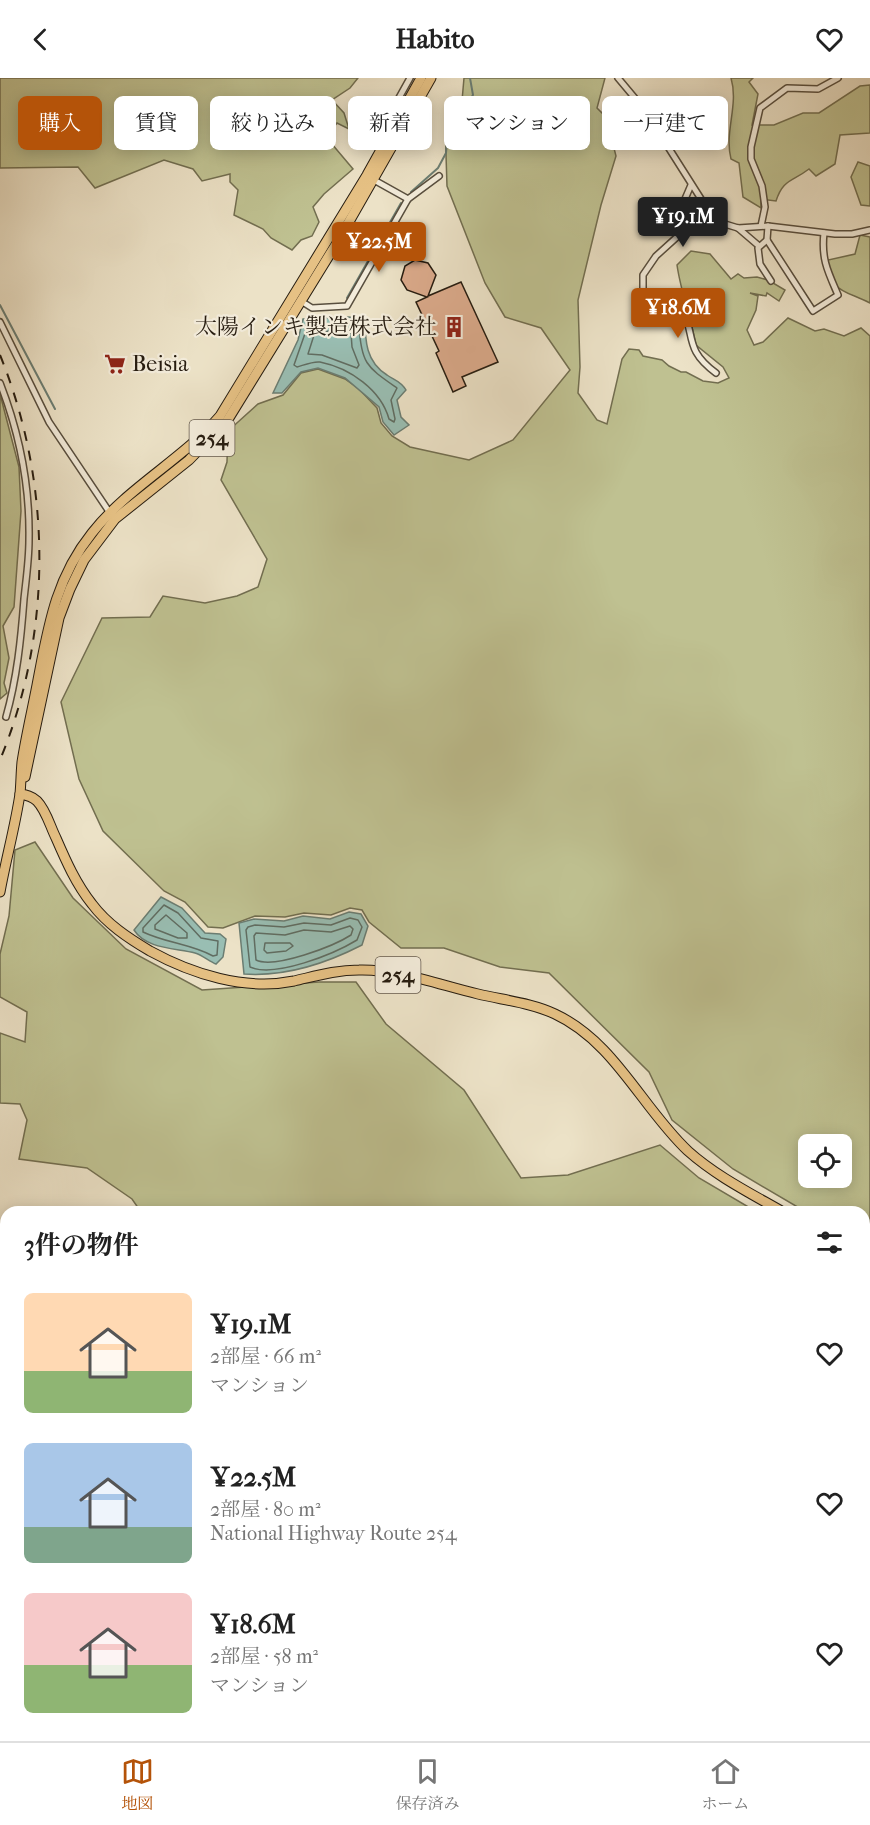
<!DOCTYPE html>
<html lang="ja">
<meta charset="utf-8">
<style>
body{margin:0;font-family:"IM FELL French Canon","Noto Serif JP",serif;background:#f2f2f2;color:#222;height:100vh;display:flex;flex-direction:column;font-size:22px;white-space:nowrap}
*{box-sizing:border-box;margin:0}
p{font-size:20px;color:#767676}
.icon{flex:none;width:33px;height:33px;fill:none;stroke:currentColor;stroke-width:2;stroke-linecap:round;stroke-linejoin:round}
.map{position:relative;flex:1;overflow:hidden}
.details{position:absolute;left:0px;top:1128px;width:870px;height:536px;display:flex;flex-direction:column;background:#fff;border-radius:18px 18px 0 0;box-shadow:0 3px 15px #0003}
.details>*{flex:none}
.guide{position:absolute;left:18px;top:18px;width:834px;height:54px;display:flex;gap:12px}
.tools{position:absolute;left:798px;top:1056px;display:grid;gap:12px}
.tools a{display:grid;place-items:center;width:54px;height:54px;border-radius:9px;background:#fff;box-shadow:0 3px 15px #0003;font-size:30px}
.price{position:absolute;translate:-50% -51px;padding:0 14px;border-radius:6px;background:#b45309;color:#fff;font-size:20px;line-height:39px;filter:drop-shadow(0 2px 3px #0008)}
.price::after{content:'';position:absolute;left:50%;top:36px;width:18px;height:14px;margin-left:-9px;background:inherit;clip-path:polygon(0 0,100% 0,50% 100%)}
.price.current{background:#222;color:#fff}
ul{padding:0;list-style:none}
li{display:flex;align-items:center;gap:18px;height:150px;padding:0 24px}
li span{display:grid;place-items:center;flex:none;width:168px;height:120px;border-radius:9px;color:#555}
li>.icon{margin-inline-start:auto}
span .icon{width:72px;height:72px;fill:#fffc;stroke-width:1}
li b{font-size:26px}
h2{display:flex;justify-content:space-between;align-items:center;height:72px;padding:0 24px;font-size:26px}
.chip{padding:0 21px;border-radius:9px;background:#fff;box-shadow:0 3px 15px #0003;font-size:21px;line-height:54px}
.chip.current{background:#b45309;color:#fff}
header{display:flex;justify-content:space-between;align-items:center;height:78px;padding:0 24px;background:#fff;font-size:27px;font-weight:700}
.dock{display:flex;justify-content:space-around;align-items:center;height:84px;border-top:2px solid #e0e0e0;background:#fff;font-size:16px;color:#767676}
.dock a{display:grid;justify-items:center;gap:3px}
.dock .current{color:#b45309}
.map>svg:first-child{display:block}
.green{fill:#bfc191;stroke:#726e50;stroke-width:1.5;fill-rule:evenodd}
.water{fill:#99beb3;stroke:#6b7d72;stroke-width:1.5}
.lines{fill:none;stroke-linecap:round;stroke-linejoin:round}
.shore{stroke:#606d62;stroke-width:1.5}
.stream{stroke:#6b7d72;stroke-width:2}
.building{fill:#dbaa8b;stroke:#261c10;stroke-width:1.5}
.street-casing{stroke:#584e3e;stroke-width:8}
.secondary-casing{stroke:#261c10;stroke-width:10}
.highway-casing{stroke:#261c10;stroke-width:11}
.street{stroke:#f3ecdb;stroke-width:5}
.secondary{stroke:#f3ecdb;stroke-width:8}
.highway{stroke:#e6c184;stroke-width:9}
.rail{stroke:#261c10;stroke-width:2;stroke-dasharray:10 10;stroke-linecap:butt}
.labels{text-anchor:middle;dominant-baseline:central;stroke-width:4.5;stroke-linejoin:round;paint-order:stroke}
.shield{fill:#f3ecdb;stroke:#645a4d;stroke-width:1.5}
.shield-label{font-size:21px;font-weight:bold;fill:#261c10}
.poi-label{font-size:22px;fill:#261c10;stroke:#f3ecdb;text-anchor:end}
</style>
<header><svg class="icon" aria-label="back" viewBox="0 0 24 24"><path d="M15 5l-7 7 7 7"/></svg>Habito<svg class="icon" aria-label="heart" viewBox="0 0 24 24"><path d="M12 20l-8-8c-3-5 5-10 8-4 3-6 11-1 8 4z"/></svg></header>
<div class="map">
<svg width="870" height="1663" viewBox="0 0 870 1663">
<rect width="100%" height="100%" fill="#ece2c7"/>
<filter id="stains"><feTurbulence type="fractalNoise" baseFrequency=".00333" numOctaves="4"/><feColorMatrix values="0 0 0 0 .2 0 0 0 0 .09 0 0 0 0 .02 0 0 0 .5 -.17"/></filter>
<radialGradient id="worn" r=".72"><stop offset=".6" stop-color="#630" stop-opacity="0"/><stop offset="1" stop-color="#630" stop-opacity=".3"/></radialGradient>
<g class="green">
<path d="M0 0H358L350 10 332 22 344 35 349 51 337 45 326 59 353 91 324 116 313 129 319 144 312 158 301 162 292 172 271 160 263 151 234 137 238 112 230 104V96L202 103 193 91 164 82 95 110 78 89 0 90Z"/>
<path d="M464 0H605L597 30 606 39 616 78 601 127 578 222 580 289 578 315 597 342 607 346 622 281 629 271 639 272 643 278 662 282 669 288 681 294H686L703 303 718 305 729 300 723 289 696 267C691 240 681 215 677 187L691 173 710 176 731 201 738 196 744 200 757 199 768 202 785 212 779 223 767 215 766 218 750 215 758 218 756 232 747 252 754 267 763 264 788 240 815 253 824 251 844 258 861 250 870 258V1156L864 1154V1134H806L733 1091 672 1042 649 994 549 895 500 889 444 870H401L369 844 362 832 350 830 331 837 304 835 285 839 255 838 223 850 208 849 185 824 164 813 103 753 79 701 61 624 102 540 150 539 163 518 205 525 237 518 258 509 267 481 221 402 227 384 228 353 258 326 283 317 301 295 318 291 345 301 359 311 377 330 381 345 392 358 410 369 469 382 513 362 570 292 541 250 505 239 485 205 447 108 445 45 452 32 462 23ZM808 1066H842V1100H808Z"/>
<path d="M731 0H753L749 4 758 16 752 47H774L803 35H819L860 8 870 7V55L840 57 835 86 816 98 809 91C792 104 783 101 776 123L761 121V130L743 119 739 85 731 81C724 54 739 27 731 0Z"/>
<path d="M858 84 870 88V128L861 127 851 99Z"/>
<path d="M860 157 870 159V225C845 212 829 215 828 182L855 176Z"/>
<path d="M0 316 19 389 21 433 14 529 3 548 9 580 4 605 7 615 0 621Z"/>
<path d="M35 764 73 820 126 871 202 912 319 904H356L386 946 464 1012 521 1100 568 1097 660 1067 699 1100 757 1134H141L132 1121 87 1090 19 1081 27 1042 20 1026 0 1025V955L25 964 27 934 0 919V876L9 838 15 772Z"/>
<path d="M6 1190V1358L0 1357V1196Z"/>
<path d="M870 1261V1663H826L819 1658H864V1271Z"/>
<path d="M6 1367V1658H638L635 1663H0V1371Z"/>
</g>
<g class="water">
<path d="M348 239 365 240C365 263 366 284 387 297 394 302 401 303 406 312L397 322 401 339 409 347 394 357 383 344 379 329 345 300 318 290 301 294 282 315H273L298 262 303 241Z"/>
<path d="M161 819 182 830 205 855 220 856 226 861 223 879 216 886C209 883 202 877 195 875 175 870 146 871 134 852Z"/>
<path d="M349 834 361 836 368 848 362 867C325 886 286 899 244 896L239 845 254 841 284 843 303 838 330 841Z"/>
</g>
<g class="lines">
<g class="shore">
<path d="M348 245 359 247C361 286 367 289 397 310L391 322 395 341 394 344 389 341C381 312 350 290 320 284 313 283 304 287 297 289L294 287 308 247Z"/>
<path d="M349 252 351 255 352 269 359 287 357 290 322 277 308 276 315 254Z"/>
<path d="M164 827 178 835 201 860 218 863 217 877 213 878C191 866 166 865 143 854V850Z"/>
<path d="M166 837 187 855V860H178L155 851V847Z"/>
<path d="M350 840 358 842 362 849 357 862C334 876 275 900 250 889L246 852 248 849 255 847 284 849 304 845 331 847Z"/>
<path d="M350 848 353 851 351 857C334 868 275 891 256 882L254 858 256 855 285 857 304 852 331 854Z"/>
<path d="M265 865H290L293 868 286 873 267 875 264 872Z"/>
</g>
<g class="stream">
<path d="M411 114 438 90 446 75 448 51 473 17 470 0"/>
<path d="M347 220 401 125"/>
<path d="M0 227 55 331"/>
<path d="M813 1658 817 1663"/>
</g>
</g>
<path class="building" d="M415 182 428 185 436 197 428 218 461 204 498 284 462 299 466 308 453 314 436 275 439 273 416 224 427 219 407 212 401 202 405 188Z"/>
<g class="lines">
<defs>
<g id="street">
<path d="M618 0 644 31 715 143 738 150 768 148 835 156H852L870 152"/>
<path d="M380 54 410 0"/>
<path d="M374 102 408 121"/>
<path d="M691 107 682 128 677 159 656 178 643 197V222H665L680 226C697 256 682 270 716 295"/>
<path d="M761 148 765 129 762 108 751 81V69L760 30 787 10 818 11 838 0"/>
<path d="M768 148 767 162 813 233 838 217C828 194 821 181 824 155"/>
<path d="M738 150 759 168"/>
<path d="M767 162 758 170 760 186 771 203"/>
<path d="M301 223 312 230 347 228 408 121 439 98"/>
<path d="M0 244 49 344 110 435"/>
<path d="M0 305C19 354 30 409 29 462 29 482 26 502 24 521 21 561 17 600 6 639"/>
</g>
<path id="secondary" d="M0 1155 6 1157"/>
<g id="highway">
<path d="M25 699 59 540 70 511 84 482 115 441 189 382 227 343 338 163 431 0"/>
<path d="M20 716C26 717 32 718 37 723 46 732 50 748 56 760 66 783 76 806 92 826 107 846 128 860 150 873 192 896 245 913 294 903 316 898 336 892 359 892 398 891 440 907 478 916 503 922 532 925 555 936 615 964 642 1030 688 1073 716 1098 750 1115 783 1134"/>
<path d="M0 814C6 781 15 749 20 716 21 705 21 694 22 684 26 658 32 633 37 607 48 550 55 501 92 455 128 409 182 382 220 338L367 97 421 0"/>
<path d="M761 1658 762 1663"/>
</g>
</defs>
<use href="#street" class="street-casing"/>
<use href="#secondary" class="secondary-casing"/>
<use href="#highway" class="highway-casing"/>
<use href="#street" class="street"/>
<use href="#secondary" class="secondary"/>
<use href="#highway" class="highway"/>
<path class="rail" d="M0 277C52 405 53 554 0 682"/>
</g>
<defs>
<symbol id="building-bare" viewBox="-9 -9 18 18"><path d="M-4-6H4V6H1V3H-1V6H-4ZM-2.5-4.3h1.7v1.8h-1.7ZM.8-4.3h1.7v1.8H.8ZM-2.5-1h1.7V.8h-1.7ZM.8-1h1.7V.8H.8Z" fill="#8f2418" stroke="#f3ecdb" stroke-width="2.5" paint-order="stroke"/></symbol>
<symbol id="supermarket-bare" viewBox="-9 -9 18 18"><path d="M-6-5.5h2.5l.6 2H6L4.5 2H-2.5L-4.4-4H-6ZM-1.5 3.2a1.3 1.3 0 1 0 .1 0ZM3 3.2a1.3 1.3 0 1 0 .1 0Z" fill="#8f2418" stroke="#f3ecdb" stroke-width="2.5" paint-order="stroke"/></symbol>
</defs>
<g fill-rule="evenodd">
<use href="#building-bare" x="439" y="234" width="30" height="30"/>
<use href="#supermarket-bare" x="100" y="271" width="30" height="30"/>
</g>
<g class="labels">
<g class="shield">
<rect x="189.5" y="342" width="45" height="36" rx="4.5"/>
<rect x="375.5" y="879" width="45" height="36" rx="4.5"/>
</g>
<g class="shield-label">
<text x="212" y="360">254</text>
<text x="398" y="897">254</text>
</g>
<g class="poi-label">
<text x="437" y="249">太陽インキ製造株式会社</text>
<text x="132" y="286" text-anchor="start">Beisia</text>
</g>
</g>
<rect width="100%" height="100%" filter="url(#stains)"/>
<rect width="100%" height="100%" fill="url(#worn)"/>
</svg>
<div class="tools">
<a><svg class="icon" aria-label="locate" viewBox="0 0 24 24"><circle cx="12" cy="12" r="6"/><path d="M12 2v4M12 18v4M2 12h4M18 12h4"/></svg></a>
</div>
<b class="price current" style="left:683px;top:170px">¥19.1M</b>
<b class="price" style="left:379px;top:195px">¥22.5M</b>
<b class="price" style="left:678px;top:261px">¥18.6M</b>
<div class="guide">
<a class="chip current">購入</a>
<a class="chip">賃貸</a>
<a class="chip">絞り込み</a>
<a class="chip">新着</a>
<a class="chip">マンション</a>
<a class="chip">一戸建て</a>
</div>
<section class="details">
<h2>3件の物件<svg class="icon" aria-label="filters" viewBox="0 0 24 24"><path d="M4 7h16M4 17h16"/><circle cx="9" cy="7" r="2"/><circle cx="15" cy="17" r="2"/></svg></h2>
<ul>
<li><span style="background:linear-gradient(#ffd9b3 65%,#8fb573 0)"><svg class="icon" aria-label="home" viewBox="0 0 24 24"><path d="M3 11l9-7 9 7M6 9v11h12V9"/></svg></span><div><b>¥19.1M</b><p>2部屋 · 66 m²</p><p>マンション</p></div><svg class="icon" aria-label="heart" viewBox="0 0 24 24"><path d="M12 20l-8-8c-3-5 5-10 8-4 3-6 11-1 8 4z"/></svg></li>
<li><span style="background:linear-gradient(#a9c7e8 70%,#7fa58c 0)"><svg class="icon" aria-label="home" viewBox="0 0 24 24"><path d="M3 11l9-7 9 7M6 9v11h12V9"/></svg></span><div><b>¥22.5M</b><p>2部屋 · 80 m²</p><p>National Highway Route 254</p></div><svg class="icon" aria-label="heart" viewBox="0 0 24 24"><path d="M12 20l-8-8c-3-5 5-10 8-4 3-6 11-1 8 4z"/></svg></li>
<li><span style="background:linear-gradient(#f6c9c9 60%,#8fb573 0)"><svg class="icon" aria-label="home" viewBox="0 0 24 24"><path d="M3 11l9-7 9 7M6 9v11h12V9"/></svg></span><div><b>¥18.6M</b><p>2部屋 · 58 m²</p><p>マンション</p></div><svg class="icon" aria-label="heart" viewBox="0 0 24 24"><path d="M12 20l-8-8c-3-5 5-10 8-4 3-6 11-1 8 4z"/></svg></li>
</ul>
</section>
</div>
<nav class="dock">
<a class="current"><svg class="icon" aria-label="map" viewBox="0 0 24 24"><path d="M3 6l6-2 6 2 6-2v14l-6 2-6-2-6 2zM9 4v14M15 6v14"/></svg>地図</a>
<a><svg class="icon" aria-label="saved" viewBox="0 0 24 24"><path d="M7 4h10v16l-5-4-5 4z"/></svg>保存済み</a>
<a><svg class="icon" aria-label="home" viewBox="0 0 24 24"><path d="M3 11l9-7 9 7M6 9v11h12V9"/></svg>ホーム</a>
</nav>
